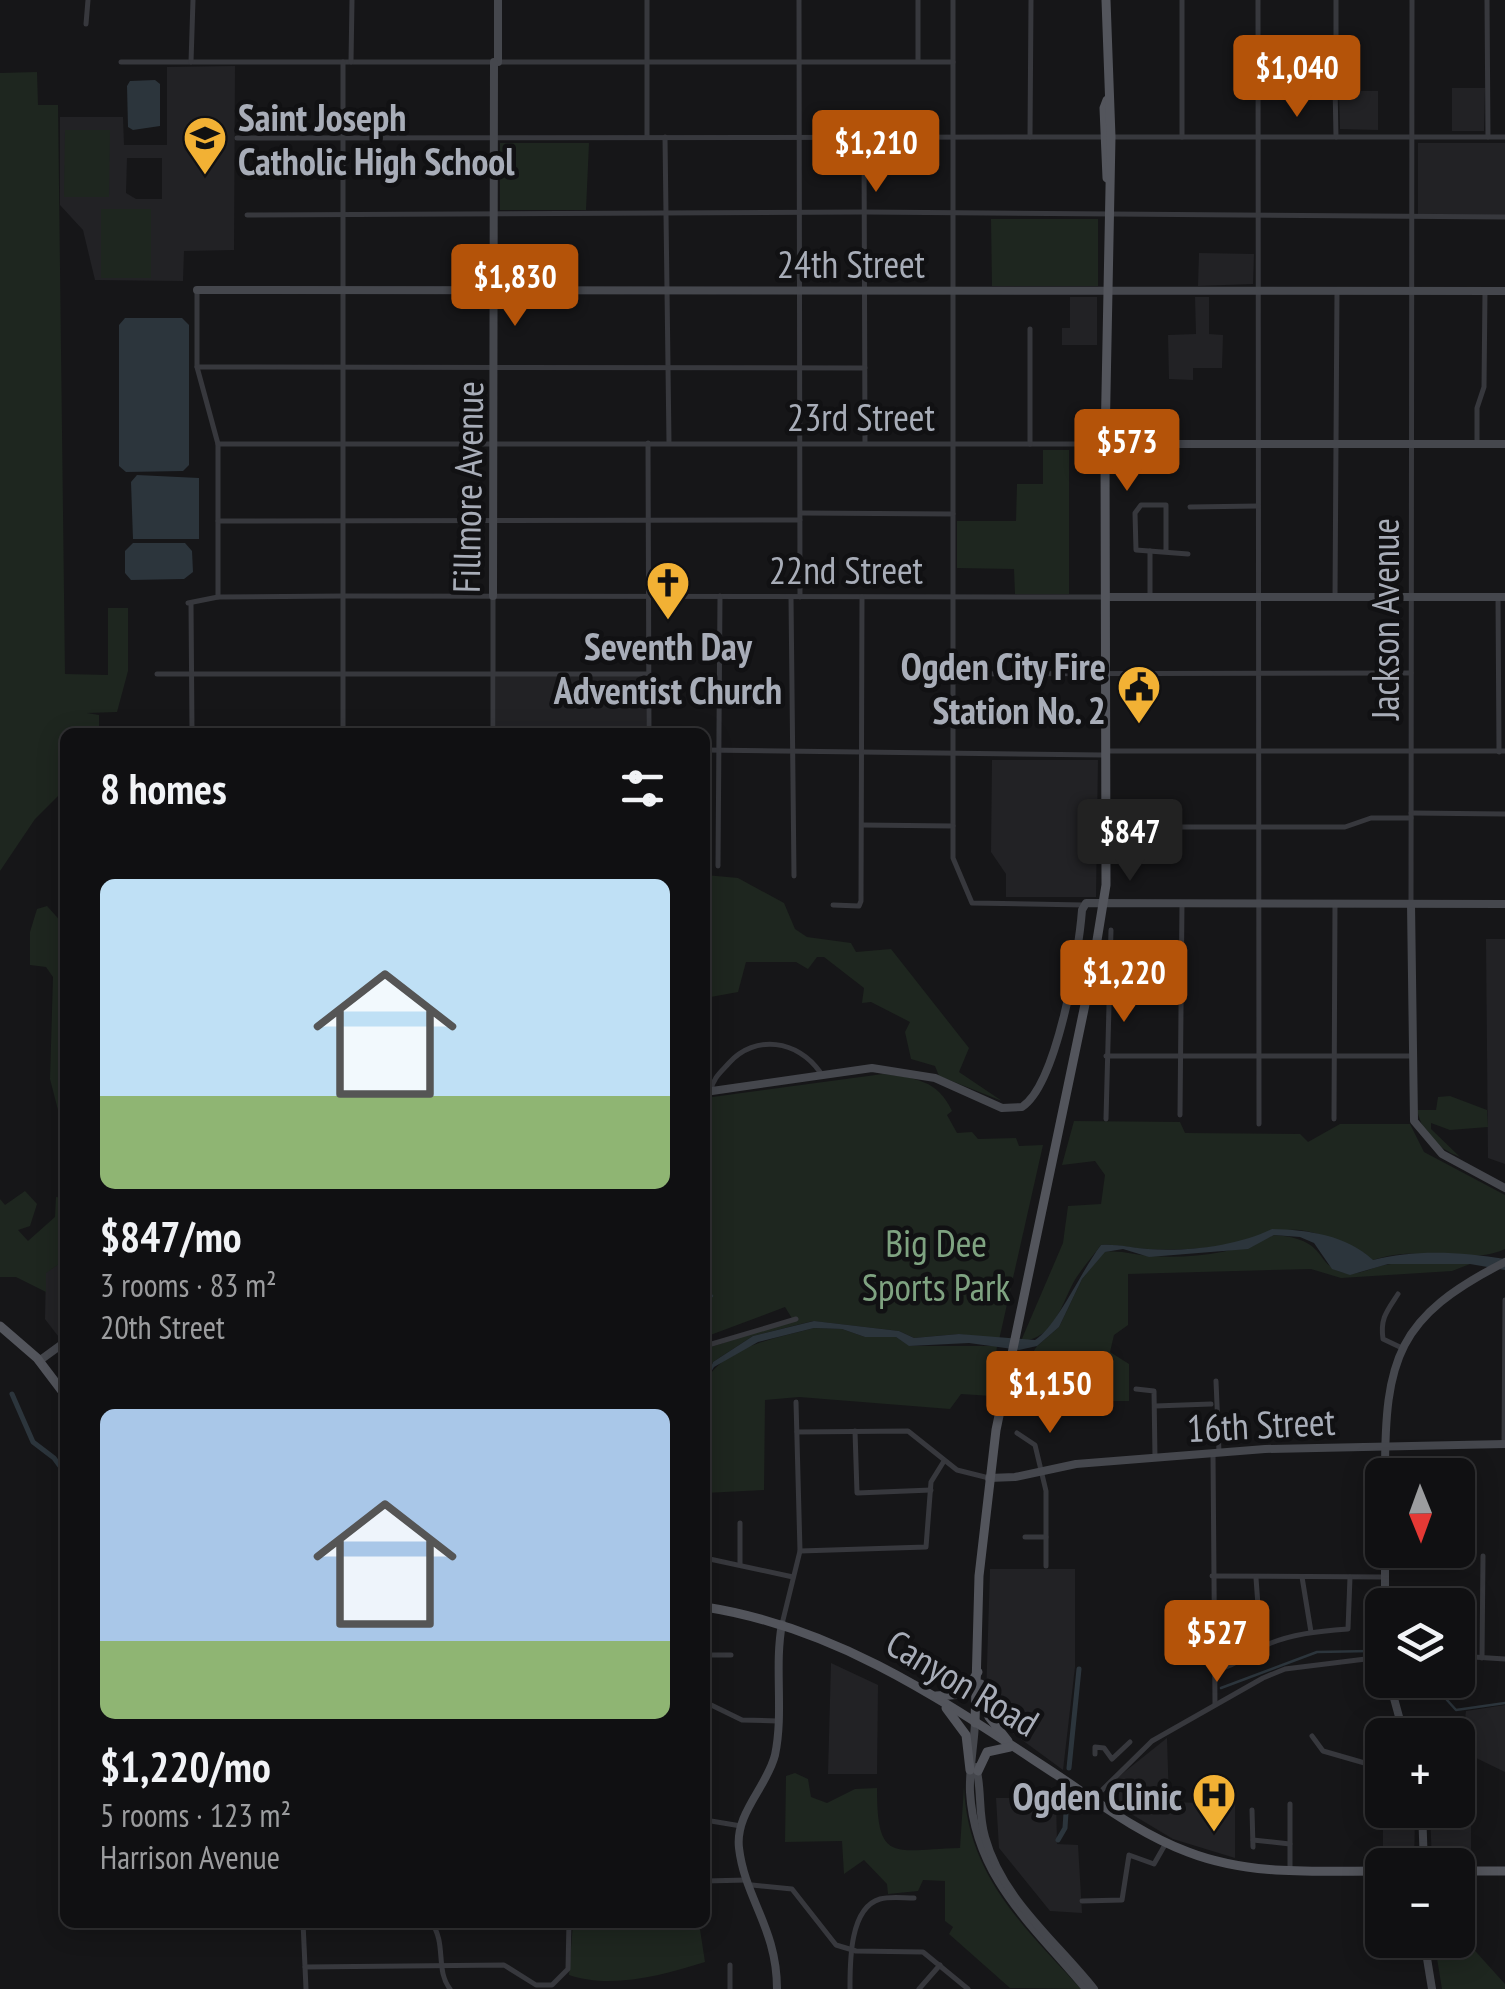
<!DOCTYPE html>
<meta charset="utf-8">
<style>
body{margin:0;font-family:"PT Sans Narrow",sans-serif;background:#1e1e20;color:#f1f3f6;height:100vh;display:flex;flex-direction:column;font-size:38px;white-space:nowrap}
*{box-sizing:border-box;margin:0}
p{font-size:32px;color:#9c9d9f}
.icon{flex:none;width:55px;height:55px;fill:none;stroke:currentColor;stroke-width:2;stroke-linecap:round;stroke-linejoin:round}
.map{position:relative;flex:1;overflow:hidden}
.panel{position:absolute;left:60px;top:728px;width:650px;height:1200px;display:flex;flex-direction:column;background:#101012;border-radius:15px;box-shadow:0 5px 25px #0003,0 0 0 2px #303032}
.panel>*{flex:none}
.needle{width:65px;rotate:179deg}
.buttons{position:absolute;left:1365px;top:1458px;display:grid;gap:20px}
.buttons a{display:grid;place-items:center;width:110px;height:110px;border-radius:15px;background:#101012;box-shadow:0 5px 25px #0003,0 0 0 2px #303032;font-size:50px}
.price{position:absolute;translate:-50% -85px;padding:0 22px;border-radius:10px;background:#b45309;color:#fff;font-size:32px;line-height:65px;filter:drop-shadow(0 2px 5px #0008)}
.price::after{content:'';position:absolute;left:50%;top:60px;width:30px;height:22px;margin-left:-15px;background:inherit;clip-path:polygon(0 0,100% 0,50% 100%)}
.price.current{background:#222;color:#fff}
ul{padding:0;list-style:none}
li{display:grid;align-content:center;gap:20px;height:530px;padding:0 40px}
li span{display:grid;place-items:center;height:310px;border-radius:15px;color:#555}
li>.icon{margin-inline-start:auto}
span .icon{width:180px;height:180px;fill:#fffc;stroke-width:1}
li b{font-size:42px}
h2{display:flex;justify-content:space-between;align-items:center;height:120px;padding:0 40px;font-size:42px}
.map>svg:first-child{display:block}
.built{fill:#222225;fill-rule:evenodd}
.green{fill:#1e261f}
.water{fill:#2c353c}
.lines{fill:none;stroke-linecap:round;stroke-linejoin:round}
.stream{stroke:#2c353c;stroke-width:2.5}
.canal{stroke:#2c353c;stroke-width:5}
.street{stroke:#37383d;stroke-width:5}
.secondary{stroke:#45474d;stroke-width:8}
.primary{stroke:#53555c;stroke-width:9}
.labels{text-anchor:middle;dominant-baseline:central;stroke-width:9;stroke-linejoin:round;paint-order:stroke}
.poi-label{font-size:38px;font-weight:bold;fill:#a8adb8;stroke:#111113;text-anchor:end}
.street-label{font-size:38px;fill:#a8adb8;stroke:#111113}
.park-label{font-size:38px;fill:#7fa381;stroke:#111113}
</style>
<div class="map">
<svg width="1505" height="1989" viewBox="0 0 1505 1989">
<rect width="100%" height="100%" fill="#161618"/>
<g class="built">
<path d="M235 66 234 250 184 251 183 281 95 280 83 230 60 205V117H123L124 145H167V67ZM127 158H162V199H136L126 193Z"/>
<path d="M1452 88H1485L1484 131H1452Z"/>
<path d="M1339 91H1378V130L1340 129Z"/>
<rect x="1418" y="143" width="87" height="72"/>
<path d="M1199 253 1254 254 1253 284 1198 286Z"/>
<path d="M1070 297H1097V345H1062V328H1070Z"/>
<path d="M1195 297H1209V334L1223 335 1222 368H1193V380L1169 379 1168 335 1196 334Z"/>
<rect x="496" y="676" width="150" height="56"/>
<path d="M992 760H1098L1096 897H1006V874L991 852Z"/>
<path d="M1486 939H1505V1164L1488 1158Z"/>
<path d="M65 1260V1334L58 1336 45 1319 46 1272Z"/>
<path d="M990 1569H1075V1667L1063 1770 992 1718 986 1698Z"/>
<path d="M831 1663 878 1685 877 1774H828Z"/>
<path d="M1505 1705V1772L1472 1756 1462 1745 1466 1711Z"/>
<path d="M1167 1738 1169 1802 1235 1804V1858L1173 1839 1108 1800 1107 1793 1117 1778Z"/>
<path d="M996 1798H1056L1057 1844 1078 1845 1082 1913 1050 1911 999 1848Z"/>
<path d="M1430 1814H1471V1863L1432 1861Z"/>
<path d="M1415 1818 1414 1862 1383 1864V1819Z"/>
</g>
<g class="green">
<path d="M37 72 38 105H58L65 674 108 675V608H128V671L117 712 87 713 99 715V732H65V789L35 819 0 871V73Z"/>
<path d="M65 130H110L109 197H64Z"/>
<path d="M500 143H589L586 210H500Z"/>
<rect x="101" y="209" width="50" height="69"/>
<path d="M991 219H1098V286H992Z"/>
<path d="M1043 450H1069V594H1015L1014 569 957 568V521H1016L1017 484H1043Z"/>
<path d="M705 875 738 878 784 903 795 929 807 937 851 943 856 952 891 949 969 1048 959 1072 1002 1101 939 1076 935 1066 911 1059 905 1032 910 1022 871 1002 862 1003 864 988 824 957H817L808 969 796 962H746L738 992 705 998Z"/>
<path d="M47 906 65 926V1111L58 1110 50 1079 53 977 46 967 30 965V932L37 909Z"/>
<path d="M883 1074C915 1078 938 1080 952 1111L947 1115 957 1133 972 1132 978 1139 1016 1138 1019 1146 1043 1145 999 1340 959 1334 914 1338 899 1331 813 1321 753 1336 713 1362 705 1376V1349L793 1320 785 1307 705 1337V1098Z"/>
<path d="M1450 1096 1487 1110 1488 1127 1450 1130 1431 1123V1129L1460 1157C1436 1147 1423 1135 1417 1110H1436L1438 1097Z"/>
<path d="M1074 1121 1180 1122 1185 1133 1300 1134 1308 1142 1340 1124H1410L1424 1152 1505 1195V1249C1470 1265 1426 1248 1388 1256 1369 1260 1355 1268 1335 1262L1321 1235C1285 1223 1277 1234 1245 1242 1217 1248 1177 1251 1149 1249 1132 1249 1119 1244 1101 1245 1093 1256 1084 1266 1076 1278 1061 1303 1056 1339 1021 1341L1063 1243 1068 1206 1101 1204 1105 1175 1095 1161 1062 1165Z"/>
<path d="M25 1191 37 1204 30 1226 18 1230 28 1241 55 1217 56 1197 65 1198V1260L46 1273V1292L16 1277H0V1199L5 1205Z"/>
<path d="M1274 1235C1331 1239 1313 1267 1346 1273 1360 1276 1376 1265 1391 1264 1417 1262 1444 1264 1470 1264L1452 1271 1341 1278 1311 1269 1128 1274V1325L1114 1335 1110 1352 1129 1364V1401H1014L1020 1372 1037 1346 1059 1327 1082 1279 1104 1252C1122 1250 1134 1255 1151 1256 1190 1259 1239 1253 1274 1235Z"/>
<path d="M814 1328 842 1329 865 1337H896L910 1346H997L992 1396 961 1394 950 1409 799 1397 765 1400 764 1490 705 1493V1382C725 1346 776 1338 814 1328Z"/>
<path d="M795 1773 808 1779 811 1797 827 1803 855 1789 877 1788C877 1864 893 1850 960 1848L964 1786C967 1875 1024 1927 1081 1989L1010 1988 949 1934 953 1927 945 1921V1881L923 1880 918 1891 888 1894 887 1884 864 1860 844 1874 842 1841 785 1842 786 1776Z"/>
<path d="M573 1923H699L705 1962C661 1976 610 1989 569 1975Z"/>
<path d="M1458 1932 1505 1984V1989H1442L1434 1940H1458Z"/>
</g>
<g class="water">
<path d="M155 80 160 84V126L133 130 128 127 127 86 130 81Z"/>
<path d="M125 318H182L189 325V465L183 471 126 472 119 466V325Z"/>
<path d="M137 475 199 478V539H133L131 482Z"/>
<path d="M133 543H185L192 551 193 572 184 579 131 580 125 573V551Z"/>
<path d="M1272 1229C1309 1230 1346 1235 1373 1260 1415 1249 1463 1252 1505 1259V1270L1470 1264H1388L1350 1275 1332 1269 1314 1243 1300 1237 1274 1235 1248 1249 1149 1257 1123 1249 1105 1252 1082 1279 1059 1327 1037 1346 1019 1350 969 1343 909 1346 896 1337H865L842 1329 814 1328 758 1342 714 1367 705 1382 713 1362 753 1336 814 1321 899 1331 914 1338 959 1334 1035 1340C1058 1325 1081 1271 1101 1245 1118 1244 1132 1248 1148 1249 1187 1252 1237 1246 1272 1229Z"/>
</g>
<g class="lines">
<g class="stream">
<path d="M705 1290 712 1296"/>
<path d="M1429 1680 1456 1710 1505 1703"/>
<path d="M1221 1688 1317 1652 1370 1651"/>
</g>
<g class="canal">
<path d="M12 1394 33 1442 54 1458 65 1473"/>
<path d="M1069 1768 1079 1669"/>
<path d="M1058 1840 1065 1828 1067 1797"/>
</g>
<g class="street">
<path d="M799 0 800 597"/>
<path d="M953 0V858L972 903 1084 905"/>
<path d="M1182 0V137"/>
<path d="M1258 0 1259 1124"/>
<path d="M1336 0V37"/>
<path d="M1487 0 1488 137"/>
<path d="M86 24 88 0"/>
<path d="M1336 37 1349 58 1345 73 1335 84C1318 69 1320 53 1336 37Z"/>
<path d="M918 61V0"/>
<path d="M121 62H953"/>
<path d="M191 62 193 0"/>
<path d="M351 62 352 0"/>
<path d="M1335 85 1336 137"/>
<path d="M647 137V0"/>
<path d="M665 137 669 443"/>
<path d="M864 137 865 443"/>
<path d="M1030 137 1031 0"/>
<path d="M1113 137H1505"/>
<path d="M237 138 1104 137"/>
<path d="M247 215 865 212 1505 217"/>
<path d="M197 290V367L218 444V597"/>
<path d="M197 367 865 368"/>
<path d="M648 443 649 732"/>
<path d="M218 444H1105"/>
<path d="M1030 444V329"/>
<path d="M1477 444V408L1484 387 1485 291"/>
<path d="M1190 507 1258 506"/>
<path d="M801 513 953 514"/>
<path d="M218 521 800 520"/>
<path d="M1150 551V597"/>
<path d="M1166 552V505H1141L1135 513 1136 550 1188 554"/>
<path d="M791 597 794 876"/>
<path d="M1335 597 1337 291"/>
<path d="M1498 597 1499 752"/>
<path d="M188 603 218 597 343 596 1105 597"/>
<path d="M191 603 192 732"/>
<path d="M157 674H649"/>
<path d="M954 674 1411 673"/>
<path d="M343 732V62"/>
<path d="M493 732V596"/>
<path d="M705 750 1103 755"/>
<path d="M1108 751H1505"/>
<path d="M1411 813 1505 814"/>
<path d="M862 825 953 826"/>
<path d="M1107 827H1345L1371 818H1411"/>
<path d="M718 866 720 596"/>
<path d="M1411 904 1412 0"/>
<path d="M833 905 859 906 861 901 862 597"/>
<path d="M1106 1056H1411"/>
<path d="M711 1090C713 1078 721 1072 729 1063 755 1034 798 1040 820 1072"/>
<path d="M1180 1115 1182 903"/>
<path d="M1106 1119 1111 930"/>
<path d="M1334 1119 1335 903"/>
<path d="M1398 1294C1387 1311 1380 1318 1383 1339L1402 1348"/>
<path d="M705 1346 796 1319"/>
<path d="M1216 1381 1219 1452"/>
<path d="M1136 1389 1154 1391 1155 1458"/>
<path d="M1155 1406 1211 1404"/>
<path d="M855 1431 857 1493 931 1490"/>
<path d="M797 1432 908 1431 957 1470 989 1478"/>
<path d="M1017 1433 1035 1445 1046 1491V1566"/>
<path d="M1504 1444 1505 1300"/>
<path d="M1213 1453 1215 1704"/>
<path d="M740 1523V1564"/>
<path d="M1025 1537H1046"/>
<path d="M800 1551 926 1547 931 1482 944 1461"/>
<path d="M705 1558 793 1577"/>
<path d="M1212 1576 1384 1577"/>
<path d="M1302 1577 1311 1632"/>
<path d="M1256 1578 1261 1647"/>
<path d="M782 1624 800 1551 796 1402"/>
<path d="M705 1655H731"/>
<path d="M1458 1656 1505 1659"/>
<path d="M1482 1658 1483 1556"/>
<path d="M1212 1670C1233 1668 1244 1656 1262 1647 1288 1634 1320 1631 1348 1629L1350 1577"/>
<path d="M705 1702 742 1720 778 1721"/>
<path d="M1312 1736 1323 1751 1382 1768"/>
<path d="M1095 1754V1747L1104 1748 1112 1759 1130 1742"/>
<path d="M1094 1798 1152 1741 1263 1678 1285 1669 1382 1657"/>
<path d="M1252 1810 1253 1847"/>
<path d="M705 1820 741 1826"/>
<path d="M1253 1840 1290 1844"/>
<path d="M1290 1868V1804"/>
<path d="M705 1881 747 1880"/>
<path d="M752 1885 792 1889 836 1945 856 1951 923 1952 968 1989"/>
<path d="M1082 1901 1122 1900 1129 1855 1154 1864 1166 1843"/>
<path d="M303 1922 306 1989"/>
<path d="M431 1922C447 1943 435 1970 450 1989"/>
<path d="M730 1965V1989"/>
<path d="M305 1967 504 1965 536 1985H552L568 1969 569 1922"/>
<path d="M850 1989C850 1964 849 1908 880 1899 891 1896 903 1898 914 1898"/>
<path d="M919 1989 940 1965"/>
</g>
<g class="secondary">
<path d="M498 0V62"/>
<path d="M197 290 1505 291"/>
<path d="M1105 444H1505"/>
<path d="M493 596 494 62"/>
<path d="M1105 597H1505"/>
<path d="M1411 904 1414 1121 1442 1154 1505 1188"/>
<path d="M705 1092 872 1068 935 1078 1002 1108 1022 1107C1057 1084 1079 952 1082 910L1086 903 1505 904"/>
<path d="M39 1361 65 1342"/>
<path d="M1385 1475C1385 1358 1397 1317 1505 1262"/>
<path d="M989 1478 1015 1477 1076 1464 1265 1449 1505 1444"/>
<path d="M1385 1605V1550"/>
<path d="M1389 1680 1404 1735"/>
<path d="M975 1723C974 1746 969 1769 970 1792 975 1879 1035 1927 1086 1989"/>
<path d="M976 1767C982 1789 978 1814 985 1837 1002 1899 1055 1940 1094 1989"/>
<path d="M1422 1810 1424 1865"/>
<path d="M1424 1940 1432 1989"/>
<path d="M777 1989C777 1928 745 1899 739 1848 735 1813 767 1787 775 1755 784 1712 774 1667 782 1624"/>
</g>
<g class="primary">
<path d="M1107 178 1104 108 1107 100"/>
<path d="M0 1326 37 1358 65 1395"/>
<path d="M705 1607C840 1628 945 1702 1057 1775 1099 1803 1140 1834 1188 1852 1250 1876 1317 1871 1382 1871"/>
<path d="M981 1684 989 1717 1008 1741"/>
<path d="M936 1696 963 1694 978 1672"/>
<path d="M946 1708 966 1735 970 1770"/>
<path d="M975 1723 979 1576 996 1430 1092 971 1106 885 1105 444 1111 137 1106 0"/>
<path d="M978 1771 987 1752 1010 1747"/>
<path d="M1458 1871H1505"/>
</g>
</g>
<defs>
<symbol id="school-pin" viewBox="-11 -11 22 30"><path d="M0 17L-7.5 6A9.5 9.5 0 1 1 7.5 6Z" fill="#f2b134" stroke="#111113"/><path d="M0-5L7-2L0 1L-7-2ZM-4 1L0 2.5L4 1V4Q0 6-4 4Z" fill="#111"/></symbol>
<symbol id="church-pin" viewBox="-11 -11 22 30"><path d="M0 17L-7.5 6A9.5 9.5 0 1 1 7.5 6Z" fill="#f2b134" stroke="#111113"/><path d="M-1.2-6h2.4v3.5h3.3v2.4h-3.3V6h-2.4V-.1h-3.3v-2.4h3.3Z" fill="#111"/></symbol>
<symbol id="civic-pin" viewBox="-11 -11 22 30"><path d="M0 17L-7.5 6A9.5 9.5 0 1 1 7.5 6Z" fill="#f2b134" stroke="#111113"/><path d="M-.6-6.5H3V-4.5H.6V-3L4-1V1h2V6H-6V1h2V-1L-.6-3ZM-1.2 2.5V6h2.4V2.5Z" fill="#111"/></symbol>
<symbol id="hospital-pin" viewBox="-11 -11 22 30"><path d="M0 17L-7.5 6A9.5 9.5 0 1 1 7.5 6Z" fill="#f2b134" stroke="#111113"/><path d="M-5-5h3v3.5h4V-5h3V5h-3V1.5h-4V5h-3Z" fill="#111"/></symbol>
</defs>
<g fill-rule="evenodd">
<use href="#school-pin" x="180" y="113" width="50" height="68"/>
<use href="#church-pin" x="643" y="558" width="50" height="68"/>
<use href="#civic-pin" x="1114" y="662" width="50" height="68"/>
<use href="#hospital-pin" x="1189" y="1770" width="50" height="68"/>
</g>
<g class="labels">
<g class="poi-label">
<text x="238" y="116" text-anchor="start">Saint Joseph<tspan x="238" dy="44">Catholic High School</tspan></text>
<text x="668" y="645" text-anchor="middle">Seventh Day<tspan x="668" dy="44">Adventist Church</tspan></text>
<text x="1106" y="665">Ogden City Fire<tspan x="1106" dy="44">Station No. 2</tspan></text>
<text x="1182" y="1795">Ogden Clinic</text>
</g>
<g class="street-label">
<text x="851" y="263">24th Street</text>
<text x="861" y="416">23rd Street</text>
<text transform="translate(467 487) rotate(-89)">Fillmore Avenue</text>
<text x="846" y="569">22nd Street</text>
<text transform="translate(1384 619) rotate(-90)">Jackson Avenue</text>
<text transform="translate(1261 1424) rotate(-3)">16th Street</text>
<text transform="translate(963 1682) rotate(31)">Canyon Road</text>
</g>
<g class="park-label">
<text x="936" y="1242">Big Dee<tspan x="936" dy="44">Sports Park</tspan></text>
</g>
</g>
</svg>
<div class="buttons">
<a><svg class="needle" viewBox="-14 -14 28 28"><path d="M0-13l5 13h-10z" fill="#e53935"/><path d="M0 13l5-13h-10z" fill="#9c9d9f"/></svg></a>
<a><svg class="icon" aria-label="layers" viewBox="0 0 24 24"><path d="M12 4l9 5-9 5-9-5zM3 14l9 5 9-5"/></svg></a>
<a>+</a>
<a>−</a>
</div>
<b class="price" style="left:1297px;top:120px">$1,040</b>
<b class="price" style="left:876px;top:195px">$1,210</b>
<b class="price" style="left:515px;top:329px">$1,830</b>
<b class="price" style="left:1127px;top:494px">$573</b>
<b class="price current" style="left:1130px;top:884px">$847</b>
<b class="price" style="left:1124px;top:1025px">$1,220</b>
<b class="price" style="left:1050px;top:1436px">$1,150</b>
<b class="price" style="left:1217px;top:1685px">$527</b>
<section class="panel">
<h2>8 homes<svg class="icon" aria-label="filters" viewBox="0 0 24 24"><path d="M4 7h16M4 17h16"/><circle cx="9" cy="7" r="2"/><circle cx="15" cy="17" r="2"/></svg></h2>
<ul>
<li><span style="background:linear-gradient(#bfe0f5 70%,#8fb573 0)"><svg class="icon" aria-label="home" viewBox="0 0 24 24"><path d="M3 11l9-7 9 7M6 9v11h12V9"/></svg></span><div><b>$847/mo</b><p>3 rooms · 83 m²</p><p>20th Street</p></div></li>
<li><span style="background:linear-gradient(#a9c7e8 75%,#8fb573 0)"><svg class="icon" aria-label="home" viewBox="0 0 24 24"><path d="M3 11l9-7 9 7M6 9v11h12V9"/></svg></span><div><b>$1,220/mo</b><p>5 rooms · 123 m²</p><p>Harrison Avenue</p></div></li>
</ul>
</section>
</div>
